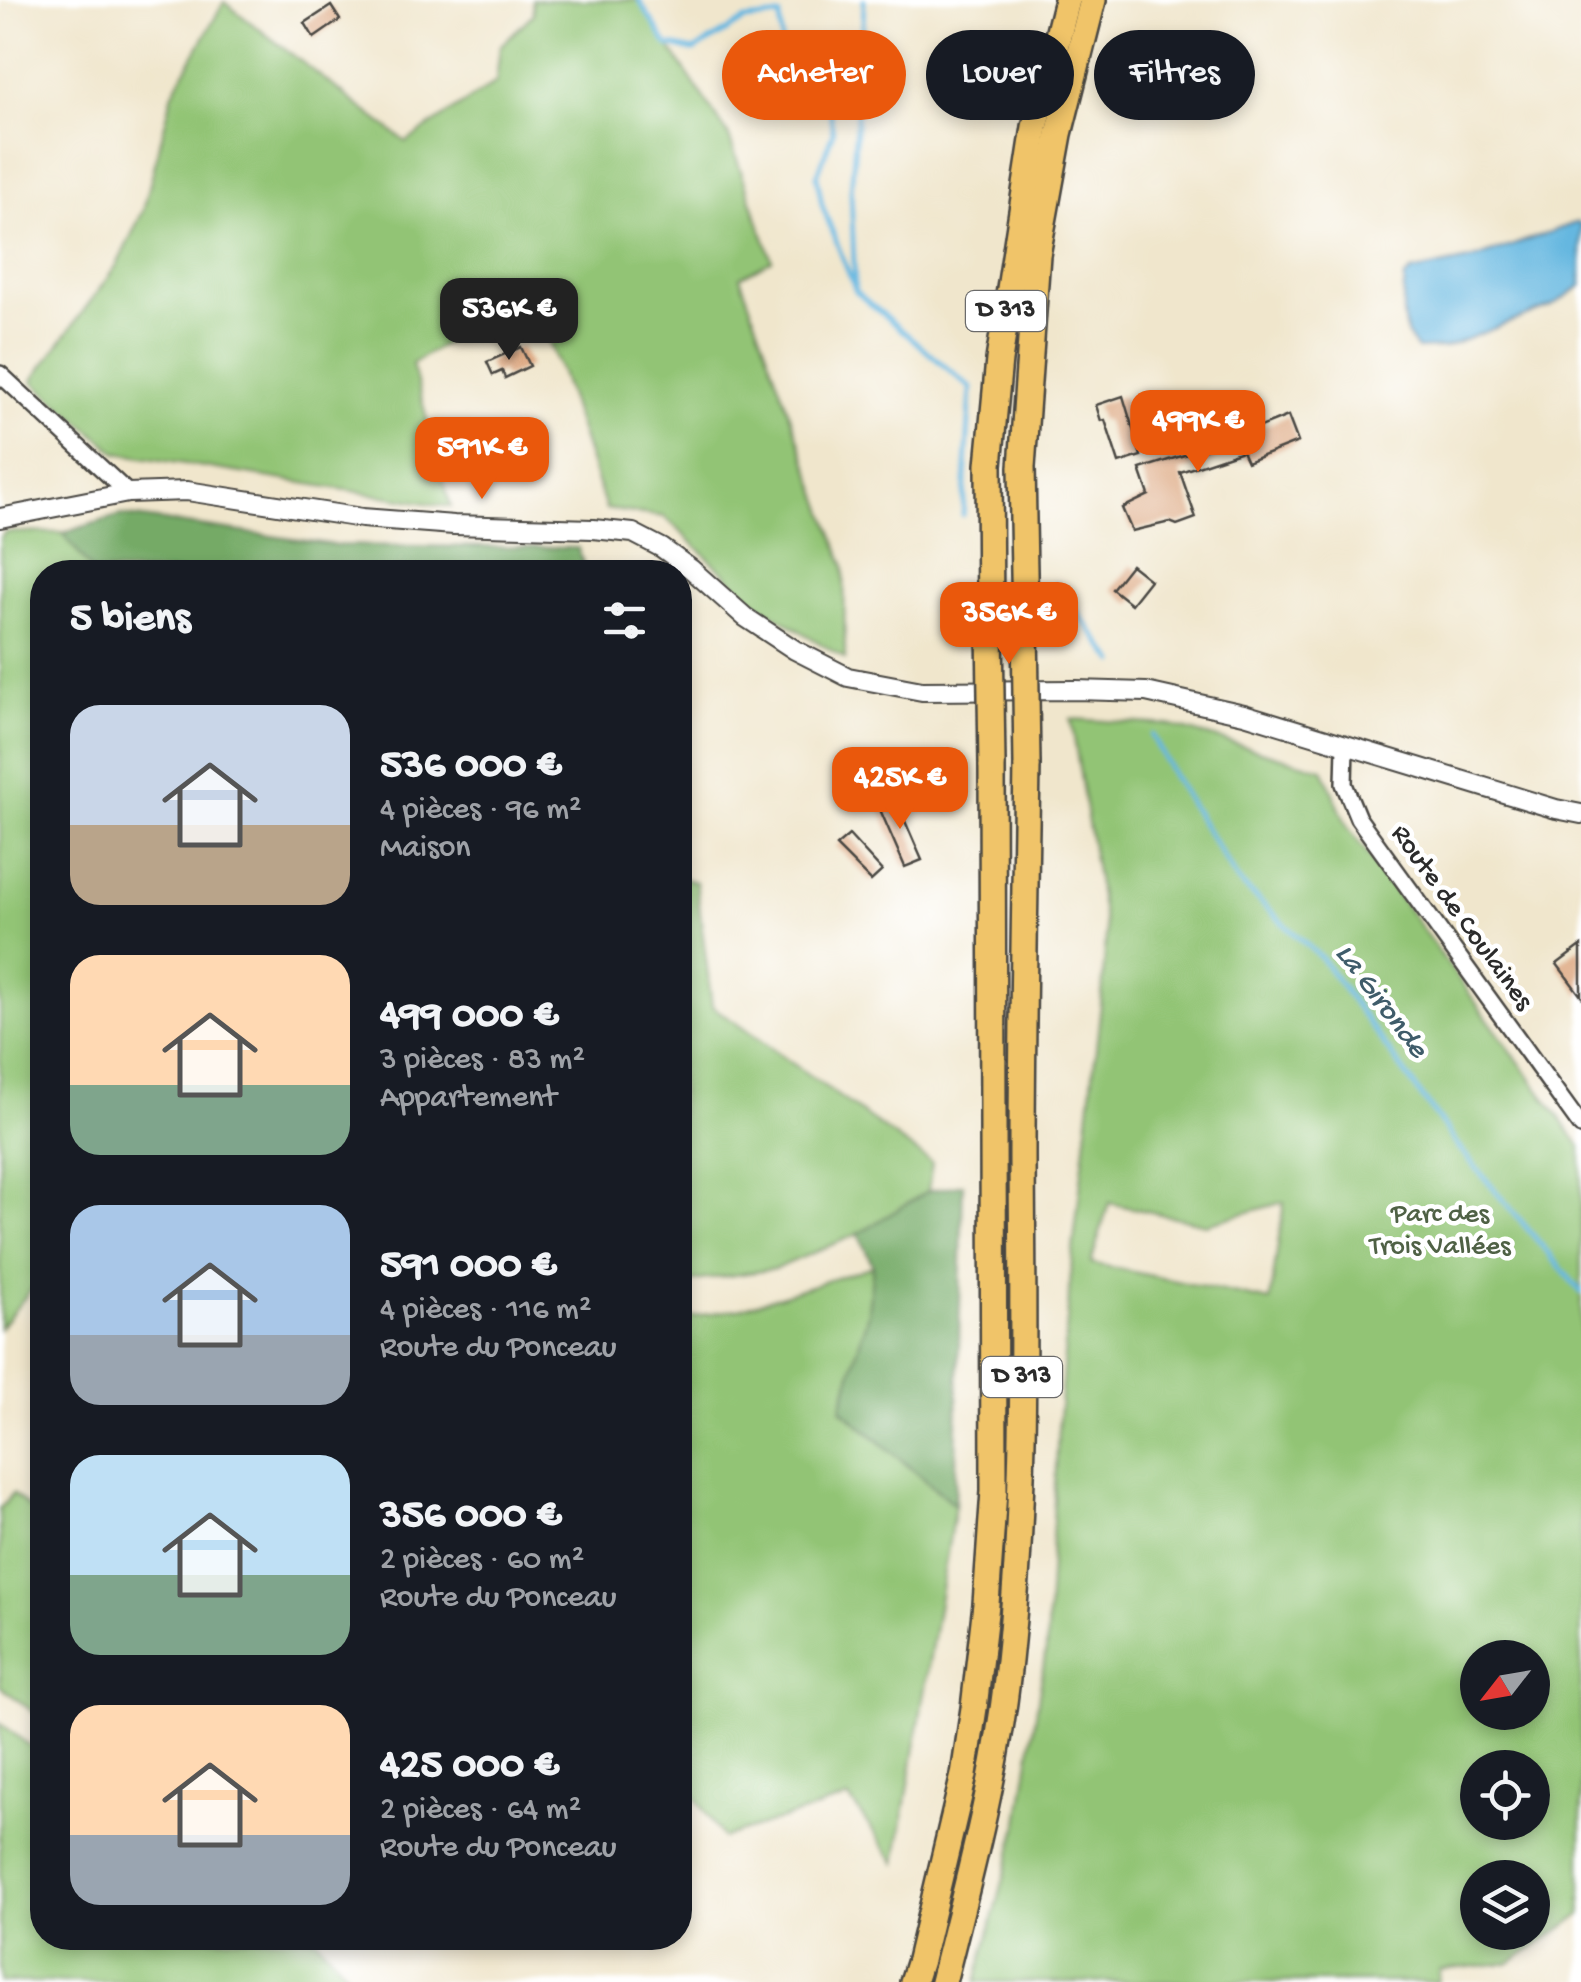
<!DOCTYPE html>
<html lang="fr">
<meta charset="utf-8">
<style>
body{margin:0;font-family:"Gochi Hand",sans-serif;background:#20242c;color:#f1f3f6;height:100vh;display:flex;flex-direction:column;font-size:38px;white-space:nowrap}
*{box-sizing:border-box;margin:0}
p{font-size:32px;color:#9ea1a6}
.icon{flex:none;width:55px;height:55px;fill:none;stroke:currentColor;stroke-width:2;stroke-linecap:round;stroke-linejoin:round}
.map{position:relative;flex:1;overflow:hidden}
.drawer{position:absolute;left:30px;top:560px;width:662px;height:1390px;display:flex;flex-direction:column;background:#171b24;border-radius:40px;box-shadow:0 5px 15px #0003}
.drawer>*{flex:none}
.top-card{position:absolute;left:722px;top:30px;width:708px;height:90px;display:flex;gap:20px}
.needle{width:65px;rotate:239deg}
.controls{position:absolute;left:1460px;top:1640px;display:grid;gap:20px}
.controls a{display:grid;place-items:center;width:90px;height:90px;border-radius:50%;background:#171b24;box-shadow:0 5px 15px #0003;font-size:50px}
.price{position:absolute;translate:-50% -85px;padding:0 22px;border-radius:20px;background:#ea580c;color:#fff;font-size:32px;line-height:65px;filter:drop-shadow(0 2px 5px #0008)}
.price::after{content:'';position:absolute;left:50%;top:60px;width:30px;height:22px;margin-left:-15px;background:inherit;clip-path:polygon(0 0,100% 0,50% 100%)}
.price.active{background:#222;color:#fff}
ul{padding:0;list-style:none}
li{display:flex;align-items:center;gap:30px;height:250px;padding:0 40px}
li span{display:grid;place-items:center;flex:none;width:280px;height:200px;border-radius:30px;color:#555}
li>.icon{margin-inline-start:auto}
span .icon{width:120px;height:120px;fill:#fffc;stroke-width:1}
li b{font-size:42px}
h2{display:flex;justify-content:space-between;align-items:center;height:120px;padding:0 40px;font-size:42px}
.pill{padding:0 35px;border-radius:45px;background:#171b24;box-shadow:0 5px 15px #0003;font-size:35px;line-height:90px}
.pill.active{background:#ea580c;color:#fff}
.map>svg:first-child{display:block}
.green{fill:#92c474;stroke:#5e7850;stroke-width:2.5;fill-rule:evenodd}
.forest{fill:#75aa66;stroke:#506a48;stroke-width:2.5}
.water{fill:#65b7e0;stroke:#487186;stroke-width:2.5}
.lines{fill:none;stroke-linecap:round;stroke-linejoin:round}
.stream{stroke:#65b7e0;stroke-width:5}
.building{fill:#dda780}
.minor-casing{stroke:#494743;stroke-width:20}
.tertiary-casing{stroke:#494743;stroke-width:22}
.trunk-casing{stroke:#494743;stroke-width:30}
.minor{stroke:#fff;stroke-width:15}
.tertiary{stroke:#fff;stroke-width:18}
.trunk{stroke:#f0c469;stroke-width:25}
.trunk-bridge-casing{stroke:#494743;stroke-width:30;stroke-linecap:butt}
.trunk-bridge{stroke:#f0c469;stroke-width:25}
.labels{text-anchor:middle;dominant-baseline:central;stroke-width:9;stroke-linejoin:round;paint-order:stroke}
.shield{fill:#fff;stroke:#6b6b6b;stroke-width:2.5}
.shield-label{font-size:25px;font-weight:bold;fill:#2b2b2b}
.street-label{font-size:28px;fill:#2b2b2b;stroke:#fff}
.park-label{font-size:28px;fill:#4f6145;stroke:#fff}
.water-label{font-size:30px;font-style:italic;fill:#3f5c6a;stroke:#fff}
</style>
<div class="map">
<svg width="1581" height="1982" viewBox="0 0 1581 1982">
<rect width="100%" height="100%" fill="#fff"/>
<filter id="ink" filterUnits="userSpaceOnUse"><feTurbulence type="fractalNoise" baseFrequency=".01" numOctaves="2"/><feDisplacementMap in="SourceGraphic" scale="20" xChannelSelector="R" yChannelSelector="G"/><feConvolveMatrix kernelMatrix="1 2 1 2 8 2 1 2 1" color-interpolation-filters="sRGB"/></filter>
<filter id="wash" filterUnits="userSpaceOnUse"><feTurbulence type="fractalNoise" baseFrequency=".0048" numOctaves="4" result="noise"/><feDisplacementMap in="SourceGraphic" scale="40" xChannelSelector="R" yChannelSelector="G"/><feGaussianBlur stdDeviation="2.25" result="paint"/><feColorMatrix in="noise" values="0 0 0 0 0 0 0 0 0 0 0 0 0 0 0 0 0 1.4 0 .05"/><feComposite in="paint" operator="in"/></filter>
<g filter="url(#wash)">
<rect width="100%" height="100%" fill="#f0e6cc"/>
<g class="green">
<path d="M532 0H638L728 134 772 260 740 277 844 565 845 659 757 604 665 517 606 509 561 373 541 320 517 297 412 364 451 507 117 453 32 381 117 265 143 211 173 92 224 2 406 142 496 82 500 46 533 14Z"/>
<path d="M5 532 63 533 93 572H42V1276L0 1328V538Z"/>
<path d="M1071 719 1169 725 1323 769 1347 826 1581 1147V1915L1510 1963 1440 1970 1438 1982H976L1019 1822 1046 1649 1058 1431 1072 1259 1102 995 1106 934ZM1284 1202 1270 1301 1091 1263 1109 1203 1206 1224ZM1478 1658H1532V1712H1478ZM1478 1768H1532V1822H1478ZM1478 1878H1532V1932H1478Z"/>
<path d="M680 877 696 882 712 1006 932 1163 928 1191 858 1234 775 1269 680 1283Z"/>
<path d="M873 1266 868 1313 841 1409 955 1505 896 1863 849 1798 723 1838 693 1794 680 1801V1319L742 1308Z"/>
<path d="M13 1493 42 1520V1719L0 1686V1509Z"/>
<path d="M0 1723 42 1755V1938H316L355 1982H0Z"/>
</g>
<g class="forest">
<path d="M121 515 335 545 578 548 586 572H93L63 533Z"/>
<path d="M963 1184 955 1505 841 1409 868 1313 873 1266 858 1234 928 1191Z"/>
</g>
<path class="water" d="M1578 222 1581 225V286L1552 306 1444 348 1417 349C1398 329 1403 302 1405 277L1411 272 1474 259Z"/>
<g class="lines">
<g class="stream">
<path d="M639 0 667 45 694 51 745 20 780 16 782 43 828 99 833 132 817 176 822 205 856 292 971 388 963 515"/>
<path d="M855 286 851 192 862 49 864 0"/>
<path d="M1056 584 1115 662"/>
<path d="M1152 735 1173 776 1238 881 1321 958 1461 1150 1581 1292"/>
</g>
</g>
<g id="blocks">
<g class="building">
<path d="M331 6 340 20 314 38 305 23Z"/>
<path d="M521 347 530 366 505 378 502 371 493 375 487 362Z"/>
<path d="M1123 396 1141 456 1119 463 1105 420 1101 421 1096 405Z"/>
<path d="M1288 416 1298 442 1247 462 1242 451 1180 472 1196 518 1177 525 1170 522 1132 531 1122 508 1149 495 1140 469 1213 446Z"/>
<path d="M1131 565 1150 580 1131 604 1112 589Z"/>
<path d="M895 798 922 860 905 867 878 805Z"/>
<path d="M849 835 882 871 871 881 836 846Z"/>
<path d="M1581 946V996L1557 964Z"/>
</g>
</g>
</g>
<g filter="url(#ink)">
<use href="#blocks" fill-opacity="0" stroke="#494743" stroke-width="2.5"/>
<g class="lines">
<defs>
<g id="minor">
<path d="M0 374 128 493"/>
<path d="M1345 746 1344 784 1358 818 1581 1126"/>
</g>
<path id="tertiary" d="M0 518 128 493 187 491 362 518 454 525 593 529 633 533 662 548 691 569 745 617 795 650 848 677 922 691 1076 690 1146 692 1244 714 1556 809 1581 814"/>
<g id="trunk">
<path d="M1025 625 1022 467 1037 255 1059 134 1093 0"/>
<path d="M990 627 989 465 999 360 1035 127 1067 0"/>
<path d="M913 1982 920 1960 964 1775 974 1708 986 1604 994 1491 992 765"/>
<path d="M943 1982C968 1882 995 1782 1007 1679 1027 1506 1023 1332 1022 1158 1022 1027 1025 896 1027 765"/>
</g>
</defs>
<use href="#minor" class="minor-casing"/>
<use href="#tertiary" class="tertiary-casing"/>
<use href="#trunk" class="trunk-casing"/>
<use href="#minor" class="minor"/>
<use href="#tertiary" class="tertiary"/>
<use href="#trunk" class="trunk"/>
<defs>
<g id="trunk-bridge">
<path d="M1025 625 1027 765"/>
<path d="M990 627 992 765"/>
</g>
</defs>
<use href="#trunk-bridge" class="trunk-bridge-casing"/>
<use href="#trunk-bridge" class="trunk-bridge"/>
</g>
</g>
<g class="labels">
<g class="shield">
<rect x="966" y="291" width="80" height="40" rx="8"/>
<rect x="982" y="1357" width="80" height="40" rx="8"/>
</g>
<g class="shield-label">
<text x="1006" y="311">D 313</text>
<text x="1022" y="1377">D 313</text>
</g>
<g class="street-label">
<text transform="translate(1461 918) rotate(54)">Route de Coulaines</text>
</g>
<g class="park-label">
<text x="1440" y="1215">Parc des<tspan x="1440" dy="32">Trois Vallées</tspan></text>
</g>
<g class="water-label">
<text transform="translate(1380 1002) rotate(53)">La Gironde</text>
</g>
</g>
</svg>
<div class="controls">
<a><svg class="needle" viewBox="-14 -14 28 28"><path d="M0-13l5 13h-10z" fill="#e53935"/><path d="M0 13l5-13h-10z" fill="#9ea1a6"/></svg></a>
<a><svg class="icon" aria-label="locate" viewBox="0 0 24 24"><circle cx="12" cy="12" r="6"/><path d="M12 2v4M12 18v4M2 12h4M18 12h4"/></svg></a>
<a><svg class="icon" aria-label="layers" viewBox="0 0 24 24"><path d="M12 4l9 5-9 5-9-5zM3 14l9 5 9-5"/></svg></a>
</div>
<b class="price active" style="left:509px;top:363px">536K €</b>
<b class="price" style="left:1198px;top:475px">499K €</b>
<b class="price" style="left:482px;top:502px">591K €</b>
<b class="price" style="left:1009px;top:667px">356K €</b>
<b class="price" style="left:900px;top:832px">425K €</b>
<div class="top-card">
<a class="pill active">Acheter</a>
<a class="pill">Louer</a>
<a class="pill">Filtres</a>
</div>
<section class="drawer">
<h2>5 biens<svg class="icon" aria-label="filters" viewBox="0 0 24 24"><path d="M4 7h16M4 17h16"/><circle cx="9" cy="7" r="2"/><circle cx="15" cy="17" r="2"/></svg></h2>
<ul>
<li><span style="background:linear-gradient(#c9d6e8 60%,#b9a48a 0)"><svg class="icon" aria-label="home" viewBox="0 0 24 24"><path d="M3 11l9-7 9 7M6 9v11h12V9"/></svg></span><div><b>536 000 €</b><p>4 pièces · 96 m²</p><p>Maison</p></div></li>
<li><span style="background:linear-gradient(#ffd9b3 65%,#7fa58c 0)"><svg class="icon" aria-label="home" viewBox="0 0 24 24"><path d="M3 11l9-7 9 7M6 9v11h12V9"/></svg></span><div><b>499 000 €</b><p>3 pièces · 83 m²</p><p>Appartement</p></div></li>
<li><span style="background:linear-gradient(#a9c7e8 65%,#9aa5b1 0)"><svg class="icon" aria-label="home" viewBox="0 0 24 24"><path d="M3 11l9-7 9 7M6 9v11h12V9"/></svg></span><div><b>591 000 €</b><p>4 pièces · 116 m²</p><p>Route du Ponceau</p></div></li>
<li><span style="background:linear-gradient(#bfe0f5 60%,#7fa58c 0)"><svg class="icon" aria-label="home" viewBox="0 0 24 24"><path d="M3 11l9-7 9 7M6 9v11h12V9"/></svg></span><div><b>356 000 €</b><p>2 pièces · 60 m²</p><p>Route du Ponceau</p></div></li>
<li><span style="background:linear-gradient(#ffd9b3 65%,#9aa5b1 0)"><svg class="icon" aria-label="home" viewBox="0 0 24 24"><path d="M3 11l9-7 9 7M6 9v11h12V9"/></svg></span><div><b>425 000 €</b><p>2 pièces · 64 m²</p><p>Route du Ponceau</p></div></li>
</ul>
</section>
</div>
